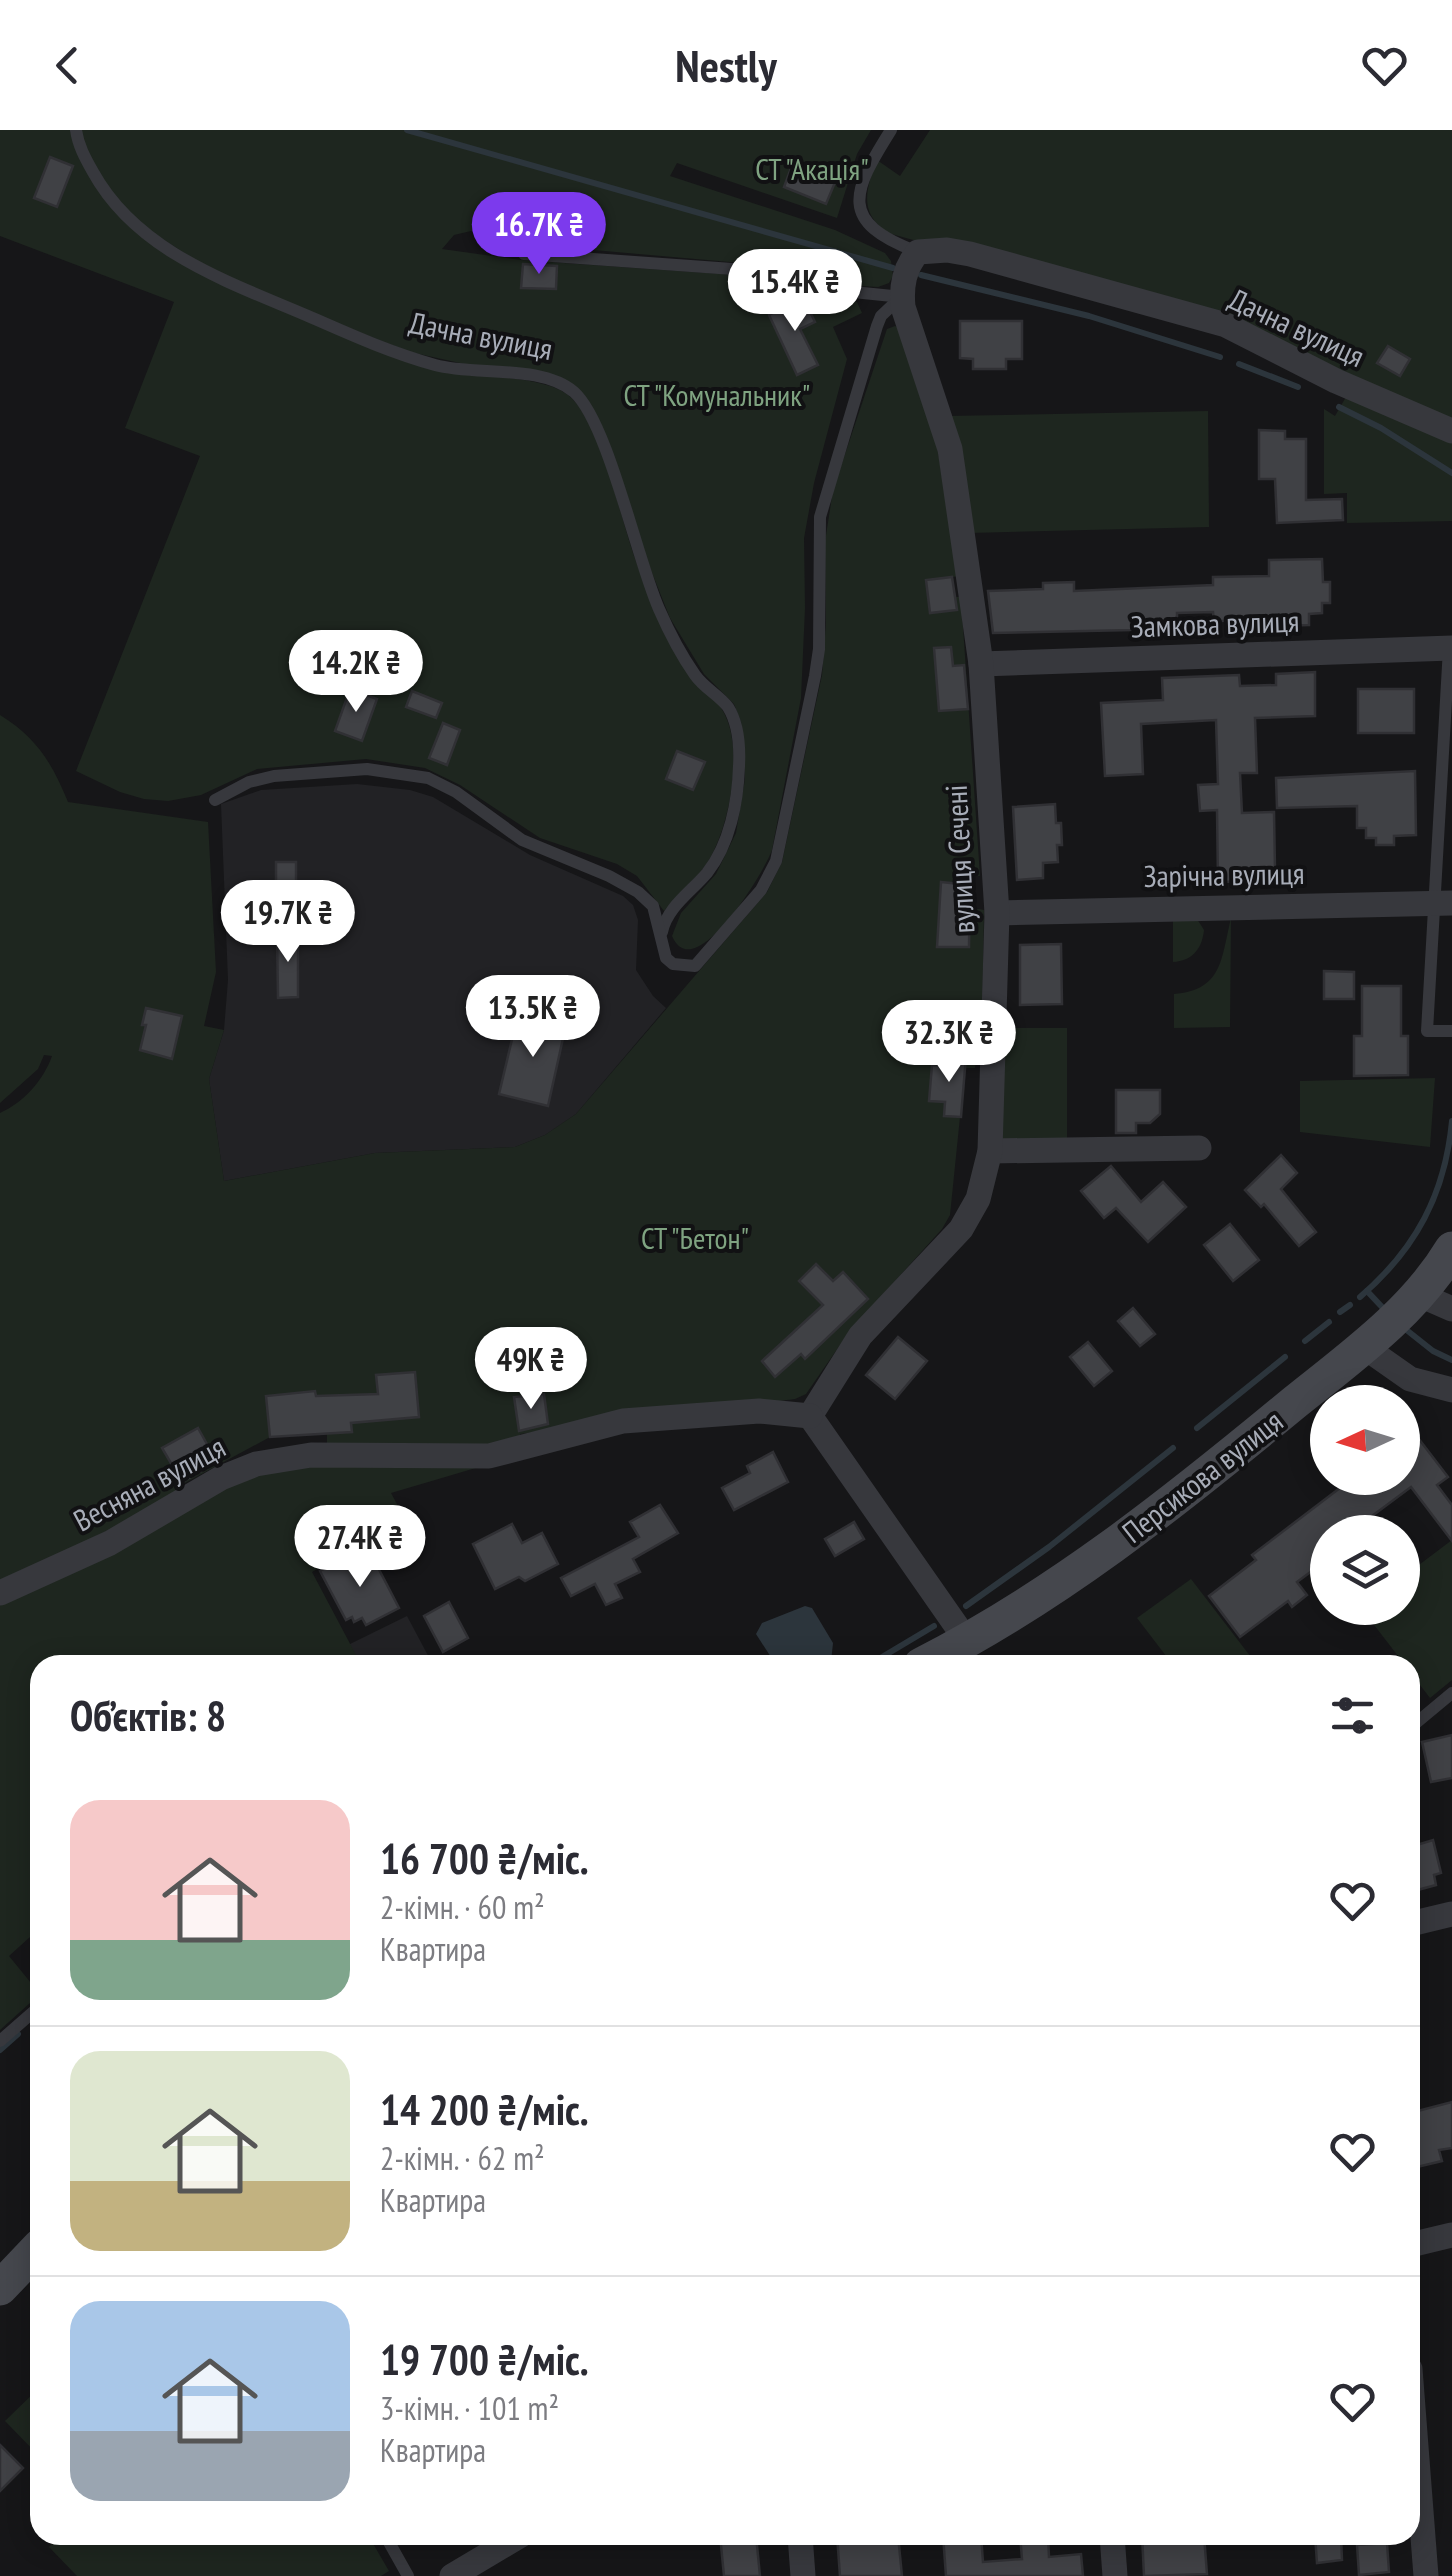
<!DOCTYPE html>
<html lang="uk">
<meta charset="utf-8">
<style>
body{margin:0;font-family:"PT Sans Narrow",sans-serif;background:#f2f2f3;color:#2b2b33;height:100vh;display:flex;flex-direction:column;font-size:38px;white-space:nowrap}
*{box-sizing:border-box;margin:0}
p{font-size:32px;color:#7c7c81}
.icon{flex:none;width:55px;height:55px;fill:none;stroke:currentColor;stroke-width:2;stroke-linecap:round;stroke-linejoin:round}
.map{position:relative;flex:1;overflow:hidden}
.panel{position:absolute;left:30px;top:1525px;width:1390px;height:890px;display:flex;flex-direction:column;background:#fff;border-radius:30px;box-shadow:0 5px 25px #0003}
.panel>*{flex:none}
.needle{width:65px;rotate:266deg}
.buttons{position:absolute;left:1310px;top:1255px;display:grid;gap:20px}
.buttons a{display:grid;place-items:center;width:110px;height:110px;border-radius:50%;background:#fff;box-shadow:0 5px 25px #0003;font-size:50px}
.price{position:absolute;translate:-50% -85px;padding:0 22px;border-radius:35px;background:#fff;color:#222;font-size:32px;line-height:65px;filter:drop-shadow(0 2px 5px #0008)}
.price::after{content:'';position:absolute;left:50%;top:60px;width:30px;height:22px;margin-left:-15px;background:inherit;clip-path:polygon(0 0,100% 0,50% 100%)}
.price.current{background:#7c3aed;color:#fff}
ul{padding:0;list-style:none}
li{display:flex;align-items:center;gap:30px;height:250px;padding:0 40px}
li+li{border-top:2px solid #e1e1e2}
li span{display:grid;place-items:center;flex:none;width:280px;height:200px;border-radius:30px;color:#555}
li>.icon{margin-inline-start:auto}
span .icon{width:120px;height:120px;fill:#fffc;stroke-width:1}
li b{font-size:42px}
h2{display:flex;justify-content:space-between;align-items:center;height:120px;padding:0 40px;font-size:42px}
header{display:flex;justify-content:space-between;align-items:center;height:130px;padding:0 40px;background:#fff;font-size:45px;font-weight:600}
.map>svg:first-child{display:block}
.built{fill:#222225}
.green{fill:#1e261f}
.water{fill:#2c353c}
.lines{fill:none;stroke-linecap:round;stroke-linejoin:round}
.stream{stroke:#2c353c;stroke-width:6}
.building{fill:#404145;stroke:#303034;stroke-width:2.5}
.lane{stroke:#37383d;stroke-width:12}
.street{stroke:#37383d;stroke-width:25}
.secondary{stroke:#45474d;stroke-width:35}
.labels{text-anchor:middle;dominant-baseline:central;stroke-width:8;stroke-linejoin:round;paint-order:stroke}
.park-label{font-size:30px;fill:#7fa381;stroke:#111113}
.street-label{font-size:30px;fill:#a8adb8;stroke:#111113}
</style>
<header><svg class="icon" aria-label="back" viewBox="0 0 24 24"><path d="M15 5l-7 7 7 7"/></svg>Nestly<svg class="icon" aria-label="heart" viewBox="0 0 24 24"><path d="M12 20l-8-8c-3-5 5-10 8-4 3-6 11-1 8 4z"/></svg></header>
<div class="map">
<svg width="1452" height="2446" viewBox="0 0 1452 2446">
<rect width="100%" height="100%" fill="#161618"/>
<g class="built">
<path d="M357 654 410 660 433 667 530 725 623 766 633 775 638 790 636 840 653 866 666 878 576 984 545 1005 515 1017 375 1023 224 1051 209 949 224 900 228 850 221 674 261 660Z"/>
<path d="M407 1486 433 1535H310L350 1514Z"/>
</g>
<g class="green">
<path d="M0 0H70L74 13 150 111 428 238C464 247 542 244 568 265 603 292 621 396 639 439 659 490 699 535 724 583 744 620 730 694 709 730 697 749 679 765 664 781L637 746 617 734 540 708 460 655 425 638 366 629 257 639 201 665 168 671 144 669 120 662 76 641 200 326 125 298 174 172 0 106Z"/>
<path d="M80 0H871L857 24 837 88 677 33 670 46 835 100 885 123 891 131 893 146 889 153 878 157 861 156 774 136 537 115 471 101 454 105 442 119 521 130 778 148 857 172 862 183 833 197 847 229 814 353 804 408 805 478 801 568 772 720C764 743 694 858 672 806L681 783 716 744 736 703 745 649 741 592 734 574 704 544 670 488 579 259 410 222 249 159 209 139 155 104 119 74 90 30Z"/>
<path d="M930 0H1452V291L1278 211 888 103C858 83 866 59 877 30L900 46Z"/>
<path d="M895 196 899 198 935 303 958 446 953 447 955 467H961L980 746 972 747 973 778 984 780 982 895 975 938H965L950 1085 942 1099 849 1202 806 1264 795 1269 520 1304V1312L498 1317 327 1316V1303L319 1302 270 1307 183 1354 187 1362 0 1453V983C24 972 43 951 52 926L44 925 38 939 0 973V585C37 608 52 633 68 672L208 692 216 842 204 896 224 900 209 949 224 1051 375 1023 515 1017 545 1005 576 984 767 762 782 732 822 545 826 494 825 412 833 360 887 199Z"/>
<path d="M1346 267 1452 313V391L1347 393V363L1324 364V279L1335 286Z"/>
<path d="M1208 281 1209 397 969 403 947 286Z"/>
<path d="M1231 788 1230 897 1174 898V864C1223 860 1221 829 1231 788Z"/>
<path d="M1197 789 1204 800C1202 819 1192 831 1173 832V790Z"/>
<path d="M1001 898H1067V1012L998 1014Z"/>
<path d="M1435 948 1430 1017 1300 1002V951Z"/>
<path d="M496 1332 391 1363 405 1389 312 1442 356 1525 345 1535H40V1798L9 1826 40 1864 0 1900V1468L264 1336Z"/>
<path d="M1452 1410V1550L1430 1568 1410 1542V1535H1405L1361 1478H1402L1403 1447Z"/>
<path d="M1191 1449 1257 1535H1173L1137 1488Z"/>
<path d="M40 2257V2327L5 2291Z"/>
<path d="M60 2405H368L389 2441 381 2446H77L49 2417Z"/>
</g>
<path class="water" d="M805 1476 812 1478 833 1513 831 1532 826 1535H776L756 1504 762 1493Z"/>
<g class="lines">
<g class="stream">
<path d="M407 0 893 138"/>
<path d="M921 145 1089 186 1220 227"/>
<path d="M1239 234 1298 257"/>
<path d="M1339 277 1381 298 1452 343"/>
<path d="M1367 1161 1382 1177"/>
<path d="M1360 1167C1416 1119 1445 1064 1452 991"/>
<path d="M1340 1182 1350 1175"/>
<path d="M1404 1198 1433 1221 1452 1230"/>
<path d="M1305 1211 1329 1192"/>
<path d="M1197 1298 1285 1227"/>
<path d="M966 1476 1049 1417 1173 1318"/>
<path d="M872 1533 934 1496"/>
<path d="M0 1920 18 1904"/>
</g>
</g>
<g class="building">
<path d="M50 27 73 36 57 77 34 68Z"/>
<path d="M793 33 836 50 826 74 784 57Z"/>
<path d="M523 134 557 136 556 159 521 158Z"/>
<path d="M803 168 815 192 800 199 818 235 797 245 769 185Z"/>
<path d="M960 191H1022V229H1006V239H973V229L960 228Z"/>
<path d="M1388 216 1410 229 1400 246 1377 233Z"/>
<path d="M1259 300 1285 301V309H1306V370L1342 369 1343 390 1277 393 1275 349H1259Z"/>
<path d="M1322 429 1323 452H1330V473H1322V483L1309 484V495L1270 496V490L1214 491 1213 482 1177 483V493H1131L1132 500 993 503 988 461 1043 459V453L1074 452V461L1213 455V447L1269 446V430Z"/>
<path d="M952 447 957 480 930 483 926 450Z"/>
<path d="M951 517 953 536 964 535 968 579 939 581 934 518Z"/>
<path d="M1315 542V586L1255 588 1257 643H1240L1242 683 1274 682 1275 738H1256V751L1218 752 1217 680 1200 681 1198 655 1218 654 1216 590 1141 594 1143 644 1105 646 1101 573 1163 570 1162 548 1239 545 1240 556 1276 555V544Z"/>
<path d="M350 559 377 569 362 611 335 601Z"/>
<rect x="1358" y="559" width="56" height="44"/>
<path d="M412 561 442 573 436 588 406 577Z"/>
<path d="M443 593 460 600 447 635 429 628Z"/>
<path d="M677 621 705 632 693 660 666 649Z"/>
<path d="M1415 641 1416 705 1394 706V715H1376V708H1366V698H1357V676L1277 678 1276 648Z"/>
<path d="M1055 674 1056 693H1061L1062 715H1057L1058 732 1043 733V748L1017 750 1013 677Z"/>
<rect x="276" y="732" width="20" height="33"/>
<path d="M941 752 970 755 969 817H937Z"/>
<path d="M277 803H298V867L278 868Z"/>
<path d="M1061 814 1062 874 1020 875V815Z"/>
<path d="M1324 841 1354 842V869H1324Z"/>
<path d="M1362 856H1401V906H1408V945L1354 946V906H1362Z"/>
<path d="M146 878 182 886 172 929 140 920 146 895H142Z"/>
<path d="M518 884 566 895 548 976 499 964Z"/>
<path d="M950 924 966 926 961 987 944 986 945 972 929 971 932 935 949 936Z"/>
<path d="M1116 960H1160V984L1150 993H1136V1003H1116Z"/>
<path d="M1281 1025 1297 1043 1281 1059 1316 1102 1299 1116 1264 1074 1261 1077 1245 1060Z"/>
<path d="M1111 1036 1141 1072 1163 1052 1186 1077 1148 1112 1116 1078 1104 1088 1081 1061Z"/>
<path d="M1230 1094 1259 1130 1233 1151 1204 1115Z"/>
<path d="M816 1134 833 1151 843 1142 868 1169 805 1229 801 1224 775 1247 762 1231 823 1175 799 1151Z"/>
<path d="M1133 1178 1155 1204 1140 1216 1118 1191Z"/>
<path d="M898 1207 927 1231 895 1269 866 1245Z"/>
<path d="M1088 1212 1112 1241 1094 1256 1070 1227Z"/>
<path d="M415 1242 419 1287 351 1293 352 1302 270 1307 266 1266 315 1261 316 1266 378 1264 376 1245Z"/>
<path d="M544 1264 548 1294 519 1301 514 1267Z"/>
<path d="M198 1298 217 1332 182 1352 162 1318Z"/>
<path d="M1412 1300 1448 1347 1437 1355 1452 1375V1411L1411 1357 1360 1395 1366 1402H1328V1429L1297 1452 1307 1465 1292 1477 1288 1471 1240 1507 1209 1466 1256 1430 1252 1425 1353 1348H1402V1308Z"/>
<path d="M773 1322 788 1352 734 1380 722 1358 750 1343 747 1336Z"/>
<path d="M660 1375 678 1403 633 1429 640 1442 615 1454 622 1468 606 1475 595 1454 571 1466 561 1448 639 1407 630 1392Z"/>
<path d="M854 1392 864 1409 835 1426 825 1409Z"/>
<path d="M512 1394 522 1413 542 1403 558 1434 525 1451 519 1447 495 1459 473 1414Z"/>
<path d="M351 1425 358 1438 374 1430 399 1478 366 1495 362 1488 354 1492 352 1487 346 1490 320 1441Z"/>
<path d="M449 1472 468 1508 443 1522 424 1486Z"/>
<path d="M1452 1605V1648L1431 1652 1422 1612Z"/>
<path d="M1433 1710 1441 1743 1434 1745 1436 1755 1410 1762V1717Z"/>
<path d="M1452 1972V2018L1439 2020 1442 2031 1413 2038 1410 1983Z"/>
<path d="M0 2315 23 2338 0 2361Z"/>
<path d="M720 2405H756L760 2446H724Z"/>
<path d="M837 2405H898L902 2446H840Z"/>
<path d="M943 2405H981L983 2432 1022 2429 1020 2405H1048L1049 2427 1081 2424 1083 2446H946Z"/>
<path d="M1142 2405H1204L1207 2444 1144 2446Z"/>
<path d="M1315 2405H1341L1342 2430 1317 2433Z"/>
<path d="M1387 2413 1389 2442 1359 2445 1357 2415Z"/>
</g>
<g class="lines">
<g class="lane">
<path d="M76 0C78 15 85 28 93 42 137 122 229 152 308 186 349 204 391 223 435 235 475 246 541 234 574 262 608 292 637 430 659 479 669 502 681 525 695 545 704 558 719 565 728 577 738 593 740 617 739 636 738 671 730 714 707 743 692 761 667 777 662 802"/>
<path d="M891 0C852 62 837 92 918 122"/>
<path d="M524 124 773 142 834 160 902 167"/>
<path d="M1449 518 1427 901H1452"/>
<path d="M215 670 249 652 274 646 367 639 428 648 456 662 522 710 609 746 638 762 653 776 666 828 673 834 695 836 761 760 776 731 815 546 819 519 820 387 877 196 881 186 900 168"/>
<path d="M1410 1598 1452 1563"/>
<path d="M0 1911 40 1876"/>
<path d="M385 2405 408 2446"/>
</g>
<g class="street">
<path d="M981 534 1452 518"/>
<path d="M997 783 1452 773"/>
<path d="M990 1021 1199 1018"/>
<path d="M1420 1165 1452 1179"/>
<path d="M1363 1216 1410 1249 1452 1260"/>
<path d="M810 1286 860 1206 961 1099 978 1069 990 1021 997 783 981 534 950 319 903 177C901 156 904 138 918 122L947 120 970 124 1226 195 1336 251 1452 301"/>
<path d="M810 1286 967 1511"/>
<path d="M0 1463 110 1413 221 1348 256 1334 311 1325 489 1326 623 1291 759 1281 810 1286"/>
<path d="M1410 1794 1452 1784"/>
<path d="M1410 2115 1452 2105"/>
<path d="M1410 2239 1426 2446"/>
<path d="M800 2405 803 2446"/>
<path d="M1112 2405 1115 2446"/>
<path d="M452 2446 521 2405"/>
</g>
<g class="secondary">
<path d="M921 1535C1055 1467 1173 1373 1289 1277 1347 1230 1413 1184 1452 1119"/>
<path d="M0 2158 40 2116"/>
</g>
</g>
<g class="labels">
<g class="park-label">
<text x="812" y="38">СТ "Акація"</text>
<text x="717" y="264">СТ "Комунальник"</text>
<text x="695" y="1107">СТ "Бетон"</text>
</g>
<g class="street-label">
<text transform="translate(1297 197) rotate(25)">Дачна вулиця</text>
<text transform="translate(481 205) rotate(11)">Дачна вулиця</text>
<text transform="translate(1215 493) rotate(-2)">Замкова вулиця</text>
<text transform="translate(959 729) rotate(-93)">вулиця Сечені</text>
<text transform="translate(1224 744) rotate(-1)">Зарічна вулиця</text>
<text transform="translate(1202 1346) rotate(-38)">Персикова вулиця</text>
<text transform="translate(149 1353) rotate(-28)">Весняна вулиця</text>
</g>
</g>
</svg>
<div class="buttons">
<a><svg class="needle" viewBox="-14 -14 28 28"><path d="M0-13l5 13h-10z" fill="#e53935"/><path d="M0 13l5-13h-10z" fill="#7c7c81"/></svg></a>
<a><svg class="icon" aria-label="layers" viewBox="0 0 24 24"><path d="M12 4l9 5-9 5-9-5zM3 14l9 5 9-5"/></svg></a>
</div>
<b class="price current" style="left:539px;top:147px">16.7K ₴</b>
<b class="price" style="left:795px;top:204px">15.4K ₴</b>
<b class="price" style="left:356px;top:585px">14.2K ₴</b>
<b class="price" style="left:288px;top:835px">19.7K ₴</b>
<b class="price" style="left:533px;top:930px">13.5K ₴</b>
<b class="price" style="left:949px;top:955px">32.3K ₴</b>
<b class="price" style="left:531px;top:1282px">49K ₴</b>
<b class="price" style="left:360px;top:1460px">27.4K ₴</b>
<section class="panel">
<h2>Об’єктів: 8<svg class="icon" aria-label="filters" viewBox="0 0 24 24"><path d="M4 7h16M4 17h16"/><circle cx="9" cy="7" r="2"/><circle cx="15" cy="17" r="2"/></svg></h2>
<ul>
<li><span style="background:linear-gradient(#f6c9c9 70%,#7fa58c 0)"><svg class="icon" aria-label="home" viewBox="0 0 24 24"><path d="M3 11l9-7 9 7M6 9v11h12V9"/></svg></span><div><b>16 700 ₴/міс.</b><p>2-кімн. · 60 m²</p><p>Квартира</p></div><svg class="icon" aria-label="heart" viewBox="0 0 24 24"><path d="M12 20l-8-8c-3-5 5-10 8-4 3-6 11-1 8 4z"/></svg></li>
<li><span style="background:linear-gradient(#dfe7d0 65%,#c2b280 0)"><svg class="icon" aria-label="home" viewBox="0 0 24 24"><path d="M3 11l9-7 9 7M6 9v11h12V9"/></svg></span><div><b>14 200 ₴/міс.</b><p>2-кімн. · 62 m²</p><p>Квартира</p></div><svg class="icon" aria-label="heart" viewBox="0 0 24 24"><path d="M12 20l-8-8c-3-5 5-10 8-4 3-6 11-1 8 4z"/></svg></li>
<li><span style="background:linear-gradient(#a9c7e8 65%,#9aa5b1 0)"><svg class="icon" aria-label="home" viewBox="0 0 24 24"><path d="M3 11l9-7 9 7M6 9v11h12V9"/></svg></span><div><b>19 700 ₴/міс.</b><p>3-кімн. · 101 m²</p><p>Квартира</p></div><svg class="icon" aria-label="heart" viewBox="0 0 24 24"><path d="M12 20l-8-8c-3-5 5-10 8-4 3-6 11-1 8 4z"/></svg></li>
</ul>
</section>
</div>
